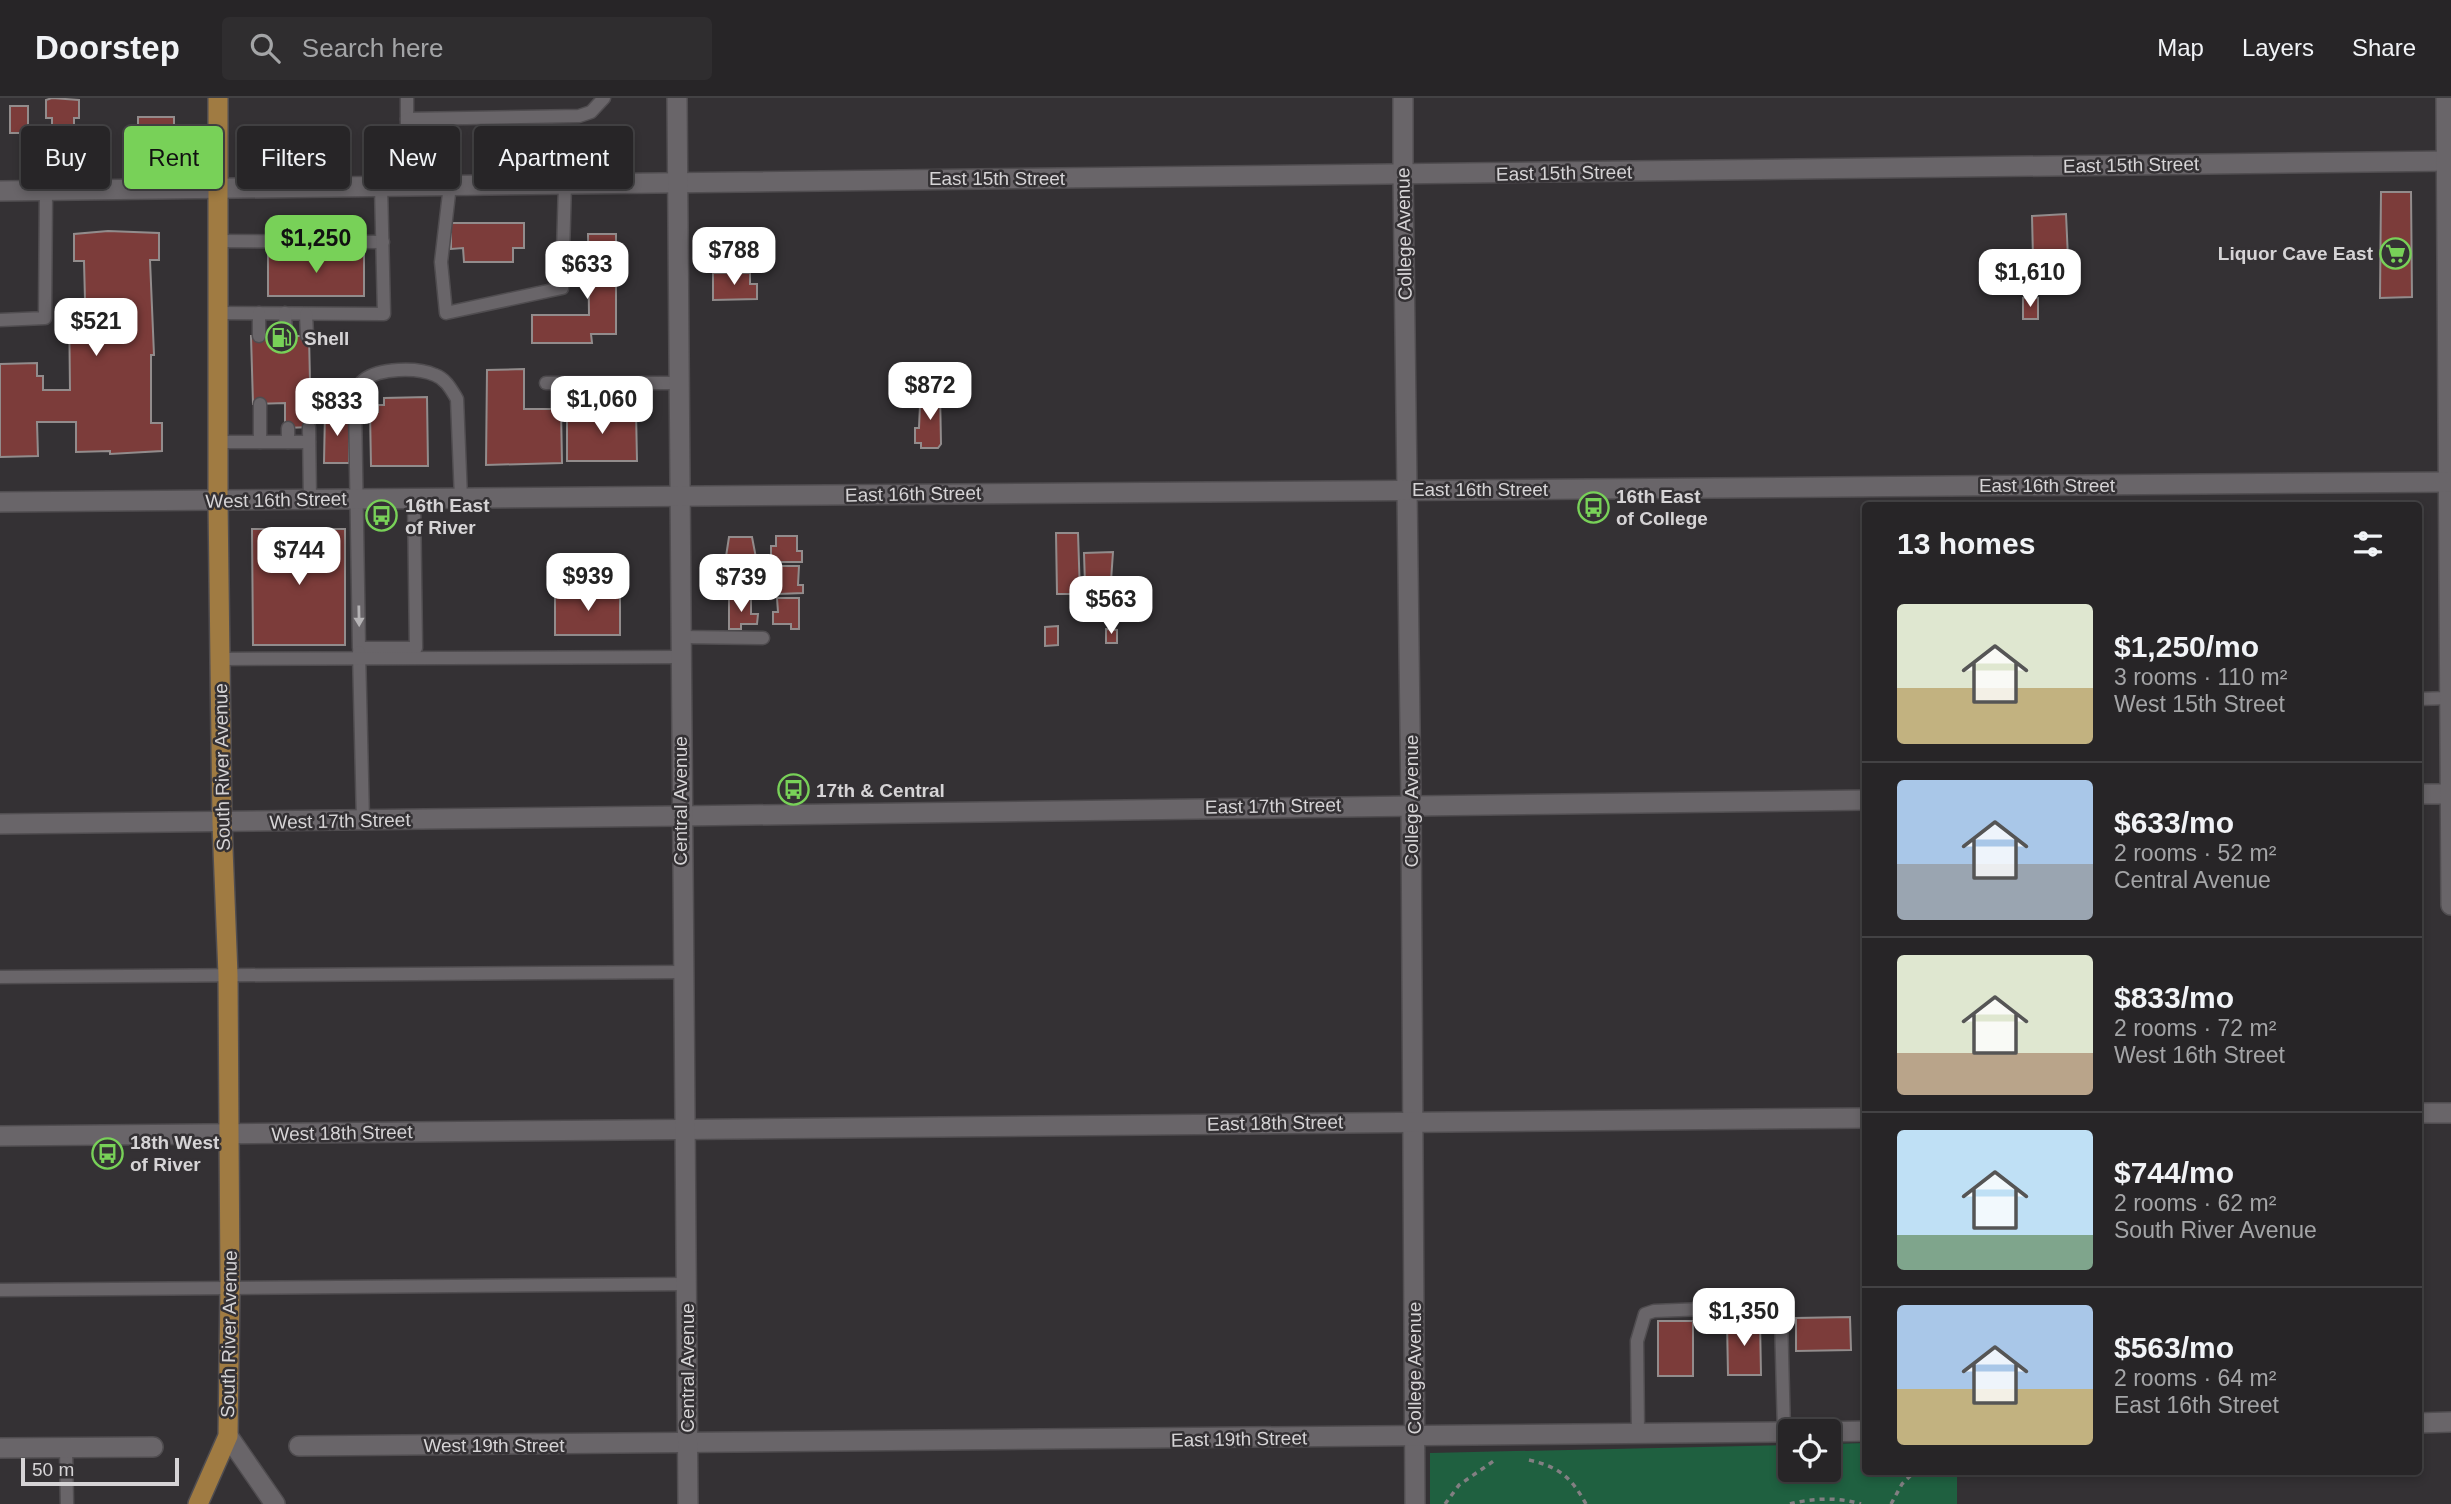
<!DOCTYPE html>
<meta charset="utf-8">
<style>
body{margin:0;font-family:Arial,sans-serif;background:#2f2d2f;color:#f1f3f6;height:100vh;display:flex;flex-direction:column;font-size:26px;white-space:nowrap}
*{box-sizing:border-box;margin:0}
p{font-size:23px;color:#a4a5a7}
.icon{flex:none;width:38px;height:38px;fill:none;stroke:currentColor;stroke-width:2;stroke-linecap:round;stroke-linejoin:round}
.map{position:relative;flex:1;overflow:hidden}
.details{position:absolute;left:1862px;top:404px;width:560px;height:973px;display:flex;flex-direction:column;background:#272527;border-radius:7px;box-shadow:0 4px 10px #0003,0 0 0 2px #434244}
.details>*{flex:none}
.banner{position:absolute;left:21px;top:28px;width:665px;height:63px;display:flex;gap:14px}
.fabs{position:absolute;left:1778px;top:1321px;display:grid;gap:14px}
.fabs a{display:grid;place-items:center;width:63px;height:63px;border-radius:7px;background:#272527;box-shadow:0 4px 10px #0003,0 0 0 2px #434244;font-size:35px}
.scale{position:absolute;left:21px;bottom:18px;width:158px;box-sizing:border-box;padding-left:7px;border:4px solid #d6d4d6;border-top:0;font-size:19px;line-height:24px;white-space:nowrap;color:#d6d4d6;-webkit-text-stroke:5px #343134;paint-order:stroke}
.price{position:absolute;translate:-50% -60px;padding:0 16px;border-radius:14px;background:#fff;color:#222;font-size:23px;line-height:46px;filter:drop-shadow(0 2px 4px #0008)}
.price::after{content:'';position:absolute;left:50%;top:42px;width:21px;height:16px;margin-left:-10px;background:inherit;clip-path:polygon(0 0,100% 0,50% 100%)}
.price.current{background:#78d158;color:#111}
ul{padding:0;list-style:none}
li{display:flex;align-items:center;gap:21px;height:175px;padding:0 35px}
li+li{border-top:2px solid #434244}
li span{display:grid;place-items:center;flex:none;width:196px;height:140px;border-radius:7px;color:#555}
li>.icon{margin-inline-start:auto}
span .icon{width:84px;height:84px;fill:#fffc;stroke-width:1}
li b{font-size:30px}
h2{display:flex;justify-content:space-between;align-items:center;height:84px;padding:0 35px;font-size:30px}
.chip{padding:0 24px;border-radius:7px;background:#272527;box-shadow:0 4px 10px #0003,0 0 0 2px #434244;font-size:24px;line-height:63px}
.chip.current{background:#78d158;color:#111}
header{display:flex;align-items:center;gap:42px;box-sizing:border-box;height:98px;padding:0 35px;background:#272527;border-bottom:2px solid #434244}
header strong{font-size:33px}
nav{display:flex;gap:38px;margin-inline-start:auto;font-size:24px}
.search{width:490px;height:63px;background:#2f2d2f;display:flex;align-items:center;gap:18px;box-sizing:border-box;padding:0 24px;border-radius:7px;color:#a4a5a7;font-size:26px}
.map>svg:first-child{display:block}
.green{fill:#1f6040}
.building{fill:#7c3c3a;stroke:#928c8c;stroke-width:2}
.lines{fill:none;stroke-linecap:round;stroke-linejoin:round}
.service-casing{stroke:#504d50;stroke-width:15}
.minor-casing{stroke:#504d50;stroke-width:22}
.tertiary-casing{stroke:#504d50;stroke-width:22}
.secondary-casing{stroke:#504d50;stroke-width:22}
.primary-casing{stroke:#504d50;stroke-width:22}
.path{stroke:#827f82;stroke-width:3.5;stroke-dasharray:5 5;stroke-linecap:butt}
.service{stroke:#696569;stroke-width:12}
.minor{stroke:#696569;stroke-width:19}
.tertiary{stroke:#696569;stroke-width:19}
.secondary{stroke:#696569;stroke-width:19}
.primary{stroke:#a07b42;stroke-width:19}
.oneway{fill:#b5b3b5}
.labels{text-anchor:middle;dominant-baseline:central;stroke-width:5;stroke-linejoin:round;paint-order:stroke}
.street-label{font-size:19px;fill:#d6d4d6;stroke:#343134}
.poi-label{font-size:19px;font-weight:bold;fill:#d6d4d6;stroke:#343134;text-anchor:start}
</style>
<header>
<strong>Doorstep</strong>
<div class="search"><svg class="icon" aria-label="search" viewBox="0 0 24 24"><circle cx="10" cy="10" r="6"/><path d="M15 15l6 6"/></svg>Search here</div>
<nav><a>Map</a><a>Layers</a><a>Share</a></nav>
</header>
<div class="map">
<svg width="2451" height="1406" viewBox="0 0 2451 1406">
<rect width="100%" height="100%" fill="#343134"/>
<path class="green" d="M1865 1345 1866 1374H1957V1406H1430V1355L1790 1347V1372H1829V1346Z"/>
<g class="building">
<path d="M52 0 79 2V20H74V32H52V20H46V2Z"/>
<rect x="10" y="8" width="18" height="27"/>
<rect x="138" y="19" width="36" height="21"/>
<path d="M2381 94H2411L2412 199 2380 200Z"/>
<path d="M2066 116 2068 160H2033L2032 118Z"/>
<path d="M451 125H524V150H513V164H464L463 150 451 151Z"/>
<path d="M108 133 159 135V162H150L154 257H151V325H162V353L110 356V353L76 354V324H37L38 358 0 359V266L37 265V278H43V292H70L69 202H85L84 163H74V136Z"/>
<path d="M588 136H616V236H591L592 245H532V217H589Z"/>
<path d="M307 155H364V198H268V156Z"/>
<path d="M713 175H750V186H757V201L713 202Z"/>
<rect x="2023" y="200" width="15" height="21"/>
<path d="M251 238H309L311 329 285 330V305L253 306Z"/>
<path d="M524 271V311H561L562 365 486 367 487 272Z"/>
<path d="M924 294H940L941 346 938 350H921V345H915V330H919L920 307H924Z"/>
<path d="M427 299 428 368H371L370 314H378V307H384V300Z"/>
<path d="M567 313H636L637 363H567Z"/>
<path d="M325 314H349V365H324Z"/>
<path d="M252 431H345V547H253Z"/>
<path d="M1056 435H1078L1080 496H1057Z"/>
<path d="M776 438H797V453H802V464H771V448H776Z"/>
<path d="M729 439H752L757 465H725Z"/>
<path d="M1113 454 1110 497 1092 498V486H1085L1084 455Z"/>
<path d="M772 468H799L798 487H803V495L778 496V482H772Z"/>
<path d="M724 471H756V483H751V497H728Z"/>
<rect x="555" y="493" width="65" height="44"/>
<path d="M777 500H799V531H791V526H773V514H778Z"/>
<path d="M729 501H751V516H758L757 526H741V531H729Z"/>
<path d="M1058 528V547L1045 548V529Z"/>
<path d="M1106 531 1117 532V545H1106Z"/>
<path d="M1850 1219 1851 1252 1796 1253V1220Z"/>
<rect x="1658" y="1223" width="35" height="55"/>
<path d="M1727 1223H1760L1761 1277H1728Z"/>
</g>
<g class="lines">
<defs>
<g id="service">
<path d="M407 0V87"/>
<path d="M407 21 579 18 591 14 604 0"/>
<path d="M450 87 441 164 446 215 562 190 565 85"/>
<path d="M219 143 383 144"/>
<path d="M219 215 384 216 381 88"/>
<path d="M259 215V238"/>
<path d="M285 215 286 238"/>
<path d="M306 216 307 238"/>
<path d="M0 222 45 220 46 93"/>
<path d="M546 285H677"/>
<path d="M260 306V344"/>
<path d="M309 329 310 402"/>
<path d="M288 330V344"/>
<path d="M219 344H309"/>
<path d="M414 401 416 550H359L355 308C356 298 356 288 364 282 379 270 417 269 435 277 446 281 451 291 457 301L461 401"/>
<path d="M679 539 763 540"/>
<path d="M359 554 363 723"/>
<path d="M220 561 679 559"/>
<path d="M2418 601 2449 600"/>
<path d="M0 879 681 874"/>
<path d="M0 1192 687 1186"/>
<path d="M1638 1336 1637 1243 1645 1216 1654 1213 1754 1209 1775 1212 1781 1219 1784 1334"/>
<path d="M66 1350 67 1406"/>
</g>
<g id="minor">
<path d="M1403 78 1411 706 1415 1406"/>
<path d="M0 93 2451 63"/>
<path d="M2418 696H2451"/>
<path d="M680 718 1866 702"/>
<path d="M2418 1015H2451"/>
<path d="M0 1038 1866 1020"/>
<path d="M2418 1325 2451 1324"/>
<path d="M1819 1334 1866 1333"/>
<path d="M299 1348 1790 1334"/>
<path d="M0 1350 153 1349"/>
</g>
<g id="tertiary">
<path d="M677 0 688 1406"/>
<path d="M2446 0 2451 807"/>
<path d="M1403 78V0"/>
<path d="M0 404 218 402"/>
<path d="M0 726 680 718"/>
</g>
<g id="secondary">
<path d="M218 402 2451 384"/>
<path d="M228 1338 275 1406"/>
</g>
<path id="primary" d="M198 1406 228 1338 230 1189 228 877 222 725 218 402V0"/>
</defs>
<use href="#service" class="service-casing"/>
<use href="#minor" class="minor-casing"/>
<use href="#tertiary" class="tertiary-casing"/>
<use href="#secondary" class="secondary-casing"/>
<use href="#primary" class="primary-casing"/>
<g class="path">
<path d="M1529 1362C1559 1369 1571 1379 1586 1406"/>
<path d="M1445 1406 1459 1387 1495 1362"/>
<path d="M1790 1406C1812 1400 1838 1399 1861 1406"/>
<path d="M1891 1406 1902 1386 1914 1374"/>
</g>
<use href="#service" class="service"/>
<use href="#minor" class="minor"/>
<use href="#tertiary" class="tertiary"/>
<use href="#secondary" class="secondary"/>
<use href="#primary" class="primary"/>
</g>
<defs><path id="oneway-solid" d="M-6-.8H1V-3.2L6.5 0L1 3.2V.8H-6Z" transform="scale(1.75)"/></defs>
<use class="oneway" href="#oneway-solid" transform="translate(359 518) rotate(89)"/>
<defs>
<symbol id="supermarket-ring" viewBox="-11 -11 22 22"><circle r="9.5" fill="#343134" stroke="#78d158" stroke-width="1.5"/><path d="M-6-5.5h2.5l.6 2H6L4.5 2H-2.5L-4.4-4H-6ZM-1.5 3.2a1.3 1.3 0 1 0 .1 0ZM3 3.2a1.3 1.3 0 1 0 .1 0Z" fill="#78d158"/></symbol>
<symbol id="fuel-ring" viewBox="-11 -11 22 22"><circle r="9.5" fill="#343134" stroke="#78d158" stroke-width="1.5"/><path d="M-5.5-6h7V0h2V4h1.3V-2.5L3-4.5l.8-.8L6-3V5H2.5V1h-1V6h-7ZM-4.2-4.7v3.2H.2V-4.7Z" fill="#78d158"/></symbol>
<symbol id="bus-ring" viewBox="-11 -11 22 22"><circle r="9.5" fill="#343134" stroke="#78d158" stroke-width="1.5"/><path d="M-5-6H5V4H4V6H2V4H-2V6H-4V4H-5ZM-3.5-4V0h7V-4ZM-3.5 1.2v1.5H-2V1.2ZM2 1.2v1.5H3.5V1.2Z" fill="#78d158"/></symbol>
</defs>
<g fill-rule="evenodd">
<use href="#supermarket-ring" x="2378" y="138" width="35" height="35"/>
<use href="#fuel-ring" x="264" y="222" width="35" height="35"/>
<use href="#bus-ring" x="1576" y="392" width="35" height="35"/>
<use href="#bus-ring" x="364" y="400" width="35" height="35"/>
<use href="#bus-ring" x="776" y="674" width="35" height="35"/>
<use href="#bus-ring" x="90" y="1038" width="35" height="35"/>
</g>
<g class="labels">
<g class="street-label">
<text transform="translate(2131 67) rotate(-1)">East 15th Street</text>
<text transform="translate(1564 75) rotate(-1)">East 15th Street</text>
<text x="997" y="80">East 15th Street</text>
<text transform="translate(1404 136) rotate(-91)">College Avenue</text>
<text x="2047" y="387">East 16th Street</text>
<text x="1480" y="391">East 16th Street</text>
<text transform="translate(913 396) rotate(-1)">East 16th Street</text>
<text transform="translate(276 402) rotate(-1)">West 16th Street</text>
<text transform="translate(222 669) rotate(-91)">South River Avenue</text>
<text transform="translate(680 703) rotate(-90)">Central Avenue</text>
<text transform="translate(1411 703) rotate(-90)">College Avenue</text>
<text transform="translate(1273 708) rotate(-1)">East 17th Street</text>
<text transform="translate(340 723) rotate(-1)">West 17th Street</text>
<text transform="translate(1275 1025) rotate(-1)">East 18th Street</text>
<text transform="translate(342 1035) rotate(-1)">West 18th Street</text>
<text transform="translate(229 1236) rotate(-89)">South River Avenue</text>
<text transform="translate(687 1270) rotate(-90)">Central Avenue</text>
<text transform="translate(1414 1270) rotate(-90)">College Avenue</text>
<text transform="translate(1239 1341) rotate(-1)">East 19th Street</text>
<text x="494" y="1347">West 19th Street</text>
</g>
<g class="poi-label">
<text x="2373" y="155" text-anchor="end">Liquor Cave East</text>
<text x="304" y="240">Shell</text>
<text x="1616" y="398">16th East<tspan x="1616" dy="22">of College</tspan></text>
<text x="405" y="407">16th East<tspan x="405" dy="22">of River</tspan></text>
<text x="816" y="692">17th &amp; Central</text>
<text x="130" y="1044">18th West<tspan x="130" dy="22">of River</tspan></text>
</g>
</g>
</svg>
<div class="fabs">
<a><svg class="icon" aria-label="locate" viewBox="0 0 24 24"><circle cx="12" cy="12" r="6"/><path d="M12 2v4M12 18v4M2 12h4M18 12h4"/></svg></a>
</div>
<div class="scale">50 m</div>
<b class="price current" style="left:316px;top:177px">$1,250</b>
<b class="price" style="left:734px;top:189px">$788</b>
<b class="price" style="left:587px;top:203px">$633</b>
<b class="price" style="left:2030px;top:211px">$1,610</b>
<b class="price" style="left:96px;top:260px">$521</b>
<b class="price" style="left:930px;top:324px">$872</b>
<b class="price" style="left:602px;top:338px">$1,060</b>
<b class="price" style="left:337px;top:340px">$833</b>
<b class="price" style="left:299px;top:489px">$744</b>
<b class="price" style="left:588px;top:515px">$939</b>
<b class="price" style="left:741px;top:516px">$739</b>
<b class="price" style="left:1111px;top:538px">$563</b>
<b class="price" style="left:1744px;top:1250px">$1,350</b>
<div class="banner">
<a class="chip">Buy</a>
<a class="chip current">Rent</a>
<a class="chip">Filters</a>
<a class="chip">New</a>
<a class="chip">Apartment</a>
</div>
<section class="details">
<h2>13 homes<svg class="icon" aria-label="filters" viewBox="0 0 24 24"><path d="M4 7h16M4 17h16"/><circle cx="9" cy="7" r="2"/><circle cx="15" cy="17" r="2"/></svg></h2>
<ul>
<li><span style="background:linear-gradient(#dfe7d0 60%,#c2b280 0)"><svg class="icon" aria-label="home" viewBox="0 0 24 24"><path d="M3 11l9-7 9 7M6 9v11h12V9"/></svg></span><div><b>$1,250/mo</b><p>3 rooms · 110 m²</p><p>West 15th Street</p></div></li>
<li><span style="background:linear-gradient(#a9c7e8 60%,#9aa5b1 0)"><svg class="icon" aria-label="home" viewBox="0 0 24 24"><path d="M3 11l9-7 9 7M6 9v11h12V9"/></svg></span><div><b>$633/mo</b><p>2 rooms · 52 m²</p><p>Central Avenue</p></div></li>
<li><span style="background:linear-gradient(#dfe7d0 70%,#b9a48a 0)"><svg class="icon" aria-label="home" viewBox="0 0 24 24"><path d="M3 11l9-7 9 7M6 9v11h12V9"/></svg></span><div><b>$833/mo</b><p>2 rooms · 72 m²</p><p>West 16th Street</p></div></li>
<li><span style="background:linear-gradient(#bfe0f5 75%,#7fa58c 0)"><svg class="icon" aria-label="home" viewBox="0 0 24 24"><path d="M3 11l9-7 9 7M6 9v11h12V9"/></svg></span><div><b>$744/mo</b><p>2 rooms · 62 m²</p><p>South River Avenue</p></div></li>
<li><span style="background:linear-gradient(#a9c7e8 60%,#c2b280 0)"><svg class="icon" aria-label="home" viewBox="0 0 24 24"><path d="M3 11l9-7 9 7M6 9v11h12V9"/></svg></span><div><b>$563/mo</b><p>2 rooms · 64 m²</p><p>East 16th Street</p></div></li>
</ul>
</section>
</div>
